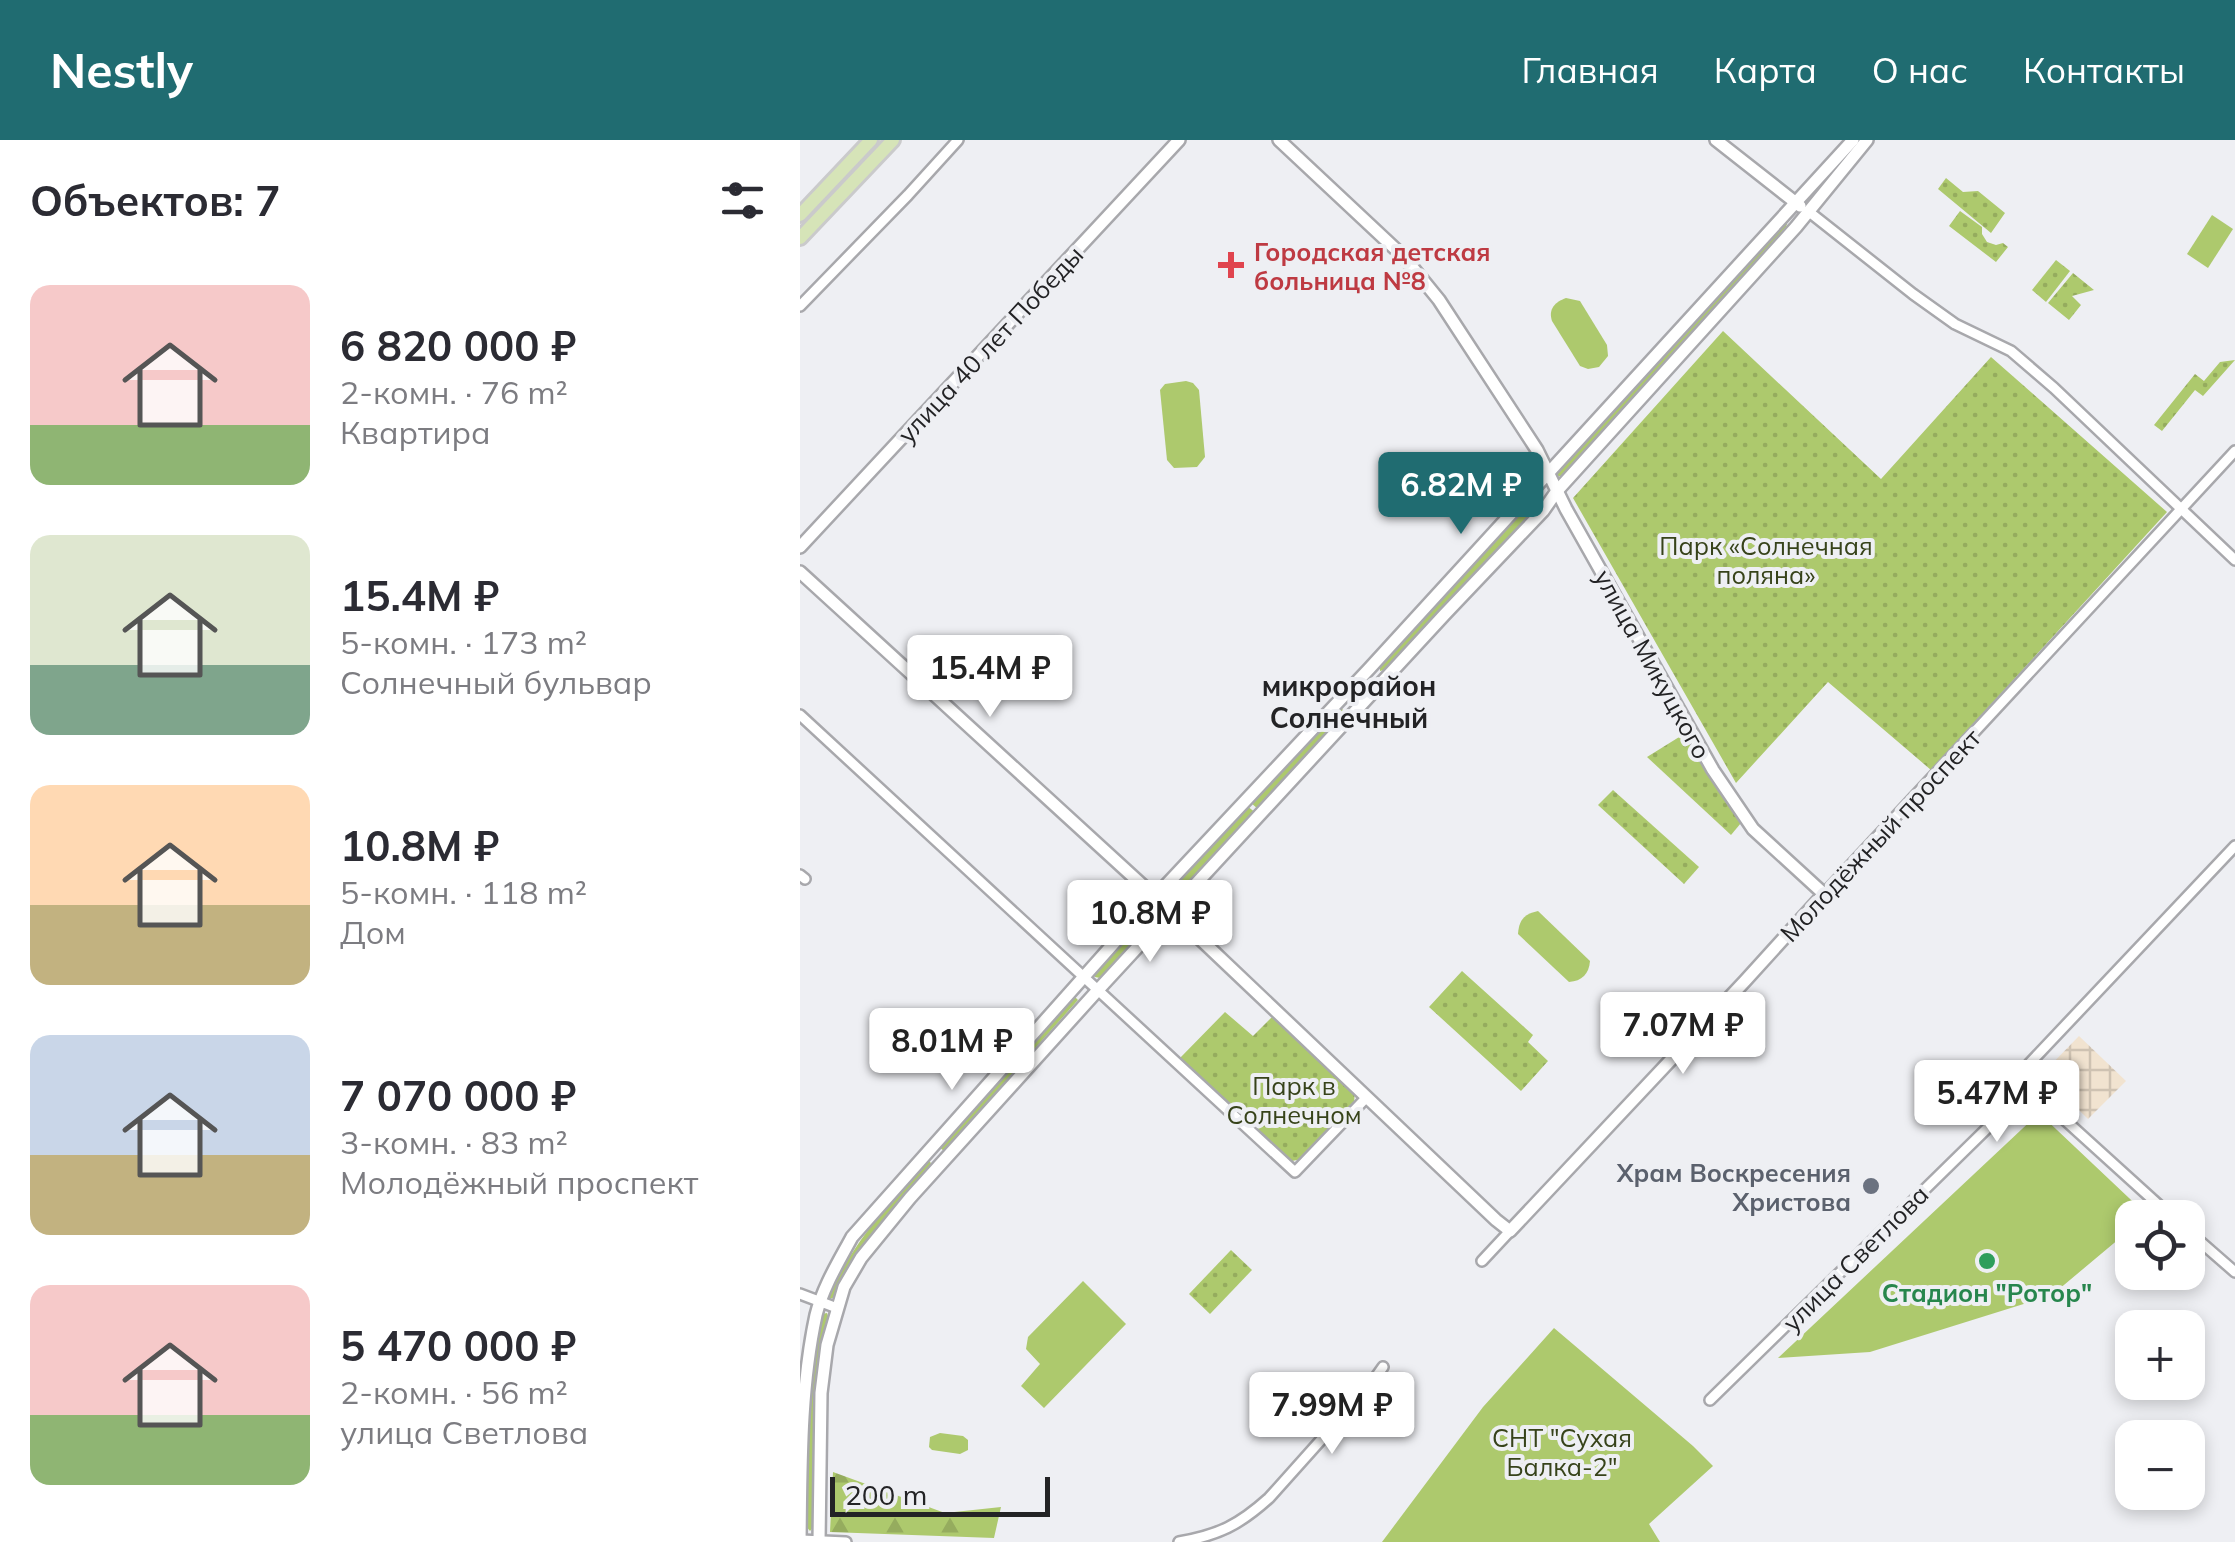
<!DOCTYPE html>
<html lang="ru">
<meta charset="utf-8">
<style>
body{margin:0;font-family:Mulish,sans-serif;background:#f2f2f3;color:#2b2b33;height:100vh;display:flex;flex-direction:column;font-size:38px;white-space:nowrap}
*{box-sizing:border-box;margin:0}
p{font-size:32px;color:#7c7c81}
.icon{flex:none;width:55px;height:55px;fill:none;stroke:currentColor;stroke-width:2;stroke-linecap:round;stroke-linejoin:round}
.map{position:relative;flex:1;overflow:hidden}
.details{display:flex;flex-direction:column;background:#fff;width:800px}
.details>*{flex:none}
.tools{position:absolute;left:1315px;top:1060px;display:grid;gap:20px}
.tools a{display:grid;place-items:center;width:90px;height:90px;border-radius:20px;background:#fff;box-shadow:0 5px 15px #0003;font-size:50px}
.scale{position:absolute;left:30px;bottom:25px;width:220px;box-sizing:border-box;padding-left:10px;border:5px solid #232325;border-top:0;font-size:28px;line-height:35px;white-space:nowrap;color:#232325;-webkit-text-stroke:8px #eeeff3;paint-order:stroke}
.price{position:absolute;translate:-50% -85px;padding:0 22px;border-radius:10px;background:#fff;color:#222;font-size:32px;line-height:65px;filter:drop-shadow(0 2px 5px #0008)}
.price::after{content:'';position:absolute;left:50%;top:60px;width:30px;height:22px;margin-left:-15px;background:inherit;clip-path:polygon(0 0,100% 0,50% 100%)}
.price.active{background:#206c71;color:#fff}
ul{padding:0;list-style:none}
li{display:flex;align-items:center;gap:30px;height:250px;padding:0 30px}
li span{display:grid;place-items:center;flex:none;width:280px;height:200px;border-radius:20px;color:#555}
li>.icon{margin-inline-start:auto}
span .icon{width:120px;height:120px;fill:#fffc;stroke-width:1}
li b{font-size:42px}
h2{display:flex;justify-content:space-between;align-items:center;height:120px;padding:0 30px;font-size:42px}
header{display:flex;align-items:center;gap:60px;box-sizing:border-box;height:140px;padding:0 50px;background:#206c71;color:#fff}
header strong{font-size:48px}
nav{display:flex;gap:55px;margin-inline-start:auto;font-size:35px}
main{display:flex;flex:1;min-height:0}
.map>svg:first-child{display:block}
.industrial{fill:url(#industrial-grid)}
.green{fill:#adc96d}
.forest{fill:url(#forest-firs)}
.park{fill:url(#park-dots)}
.lines{fill:none;stroke-linecap:round;stroke-linejoin:round}
.street-casing{stroke:#a8a8ac;stroke-width:14}
.secondary-casing{stroke:#a8a8ac;stroke-width:16}
.primary-casing{stroke:#cacacb;stroke-width:18}
.street{stroke:#fff;stroke-width:9}
.secondary{stroke:#fff;stroke-width:11}
.primary{stroke:#d6e4b8;stroke-width:12}
.health-dot{fill:#e0444e;stroke:#eeeff3;stroke-width:4}
.worship-dot{fill:#6b7280;stroke:#eeeff3;stroke-width:4}
.leisure-dot{fill:#2e9e5b;stroke:#eeeff3;stroke-width:4}
.labels{text-anchor:middle;dominant-baseline:central;stroke-width:8;stroke-linejoin:round;paint-order:stroke}
.health-label{font-size:25px;font-weight:bold;fill:#be3a42;stroke:#eeeff3;text-anchor:start}
.street-label{font-size:25px;fill:#232325;stroke:#eeeff3}
.park-label{font-size:25px;fill:#37431a;stroke:#eeeff3}
.worship-label{font-size:25px;font-weight:bold;fill:#5b616d;stroke:#eeeff3;text-anchor:end}
.leisure-label{font-size:25px;font-weight:bold;fill:#27864d;stroke:#eeeff3}
.neighbourhood-label{font-size:28px;font-weight:bold;fill:#232325;stroke:#eeeff3}
</style>
<header>
<strong>Nestly</strong>
<nav><a>Главная</a><a>Карта</a><a>О нас</a><a>Контакты</a></nav>
</header>
<main>
<section class="details">
<h2>Объектов: 7<svg class="icon" aria-label="filters" viewBox="0 0 24 24"><path d="M4 7h16M4 17h16"/><circle cx="9" cy="7" r="2"/><circle cx="15" cy="17" r="2"/></svg></h2>
<ul>
<li><span style="background:linear-gradient(#f6c9c9 70%,#8fb573 0)"><svg class="icon" aria-label="home" viewBox="0 0 24 24"><path d="M3 11l9-7 9 7M6 9v11h12V9"/></svg></span><div><b>6 820 000 ₽</b><p>2-комн. · 76 m²</p><p>Квартира</p></div></li>
<li><span style="background:linear-gradient(#dfe7d0 65%,#7fa58c 0)"><svg class="icon" aria-label="home" viewBox="0 0 24 24"><path d="M3 11l9-7 9 7M6 9v11h12V9"/></svg></span><div><b>15.4M ₽</b><p>5-комн. · 173 m²</p><p>Солнечный бульвар</p></div></li>
<li><span style="background:linear-gradient(#ffd9b3 60%,#c2b280 0)"><svg class="icon" aria-label="home" viewBox="0 0 24 24"><path d="M3 11l9-7 9 7M6 9v11h12V9"/></svg></span><div><b>10.8M ₽</b><p>5-комн. · 118 m²</p><p>Дом</p></div></li>
<li><span style="background:linear-gradient(#c9d6e8 60%,#c2b280 0)"><svg class="icon" aria-label="home" viewBox="0 0 24 24"><path d="M3 11l9-7 9 7M6 9v11h12V9"/></svg></span><div><b>7 070 000 ₽</b><p>3-комн. · 83 m²</p><p>Молодёжный проспект</p></div></li>
<li><span style="background:linear-gradient(#f6c9c9 65%,#8fb573 0)"><svg class="icon" aria-label="home" viewBox="0 0 24 24"><path d="M3 11l9-7 9 7M6 9v11h12V9"/></svg></span><div><b>5 470 000 ₽</b><p>2-комн. · 56 m²</p><p>улица Светлова</p></div></li>
</ul>
</section>
<div class="map">
<svg width="1435" height="1402" viewBox="0 0 1435 1402">
<defs>
<pattern id="industrial-grid" width="8" height="8" patternUnits="userSpaceOnUse" patternTransform="scale(2.5)"><rect width="8" height="8" fill="#f1e3d0"/><path d="M0 4h8M4 0v8" fill="none" stroke="#cec2b2"/></pattern>
<pattern id="forest-firs" width="22" height="20" patternUnits="userSpaceOnUse" patternTransform="scale(2.5)"><rect width="22" height="20" fill="#adc96d"/><path d="M5 1l3.5 6h-7zM16 11l3.5 6h-7z" fill="#95ac5e"/></pattern>
<pattern id="park-dots" width="8" height="8" patternUnits="userSpaceOnUse" patternTransform="scale(2.5)"><rect width="8" height="8" fill="#adc96d"/><path d="M2 2h.1M6 6h.1" fill="none" stroke="#95ac5e" stroke-width="1.8" stroke-linecap="round"/></pattern>
</defs>
<rect width="100%" height="100%" fill="#eeeff3"/>
<path class="industrial" d="M1279 896 1326 941 1288 979 1242 934Z"/>
<g class="green">
<path d="M1412 75 1433 89 1408 128 1387 114Z"/>
<path d="M984 83 987 84 986 87 762 337 755 335 756 330Z"/>
<path d="M766 158 780 161 807 205 808 216 799 227 788 229 780 226 752 181C748 169 755 162 766 158Z"/>
<path d="M386 241 393 243 399 250 405 317 397 327 374 328 367 320 360 250 365 244Z"/>
<path d="M737 353 742 361 740 365 587 529 580 531V526Z"/>
<path d="M540 567 546 573 459 670 450 662Z"/>
<path d="M447 666 456 673 385 751 376 742Z"/>
<path d="M352 770 356 772 355 779 300 838 295 837 294 832Z"/>
<path d="M738 771 790 821C789 834 782 841 769 842L718 794C719 780 724 774 738 771Z"/>
<path d="M274 856 278 860 144 1011 139 1007Z"/>
<path d="M1239 973 1347 1075 1332 1078V1088L1252 1155 1070 1212 978 1218Z"/>
<path d="M128 1020 131 1023 129 1027 65 1103 35 1157 30 1159 29 1155C54 1101 89 1063 128 1020Z"/>
<path d="M283 1141 326 1184 244 1268 221 1246 240 1224 226 1209 228 1197Z"/>
<path d="M27 1173 28 1176 16 1245 14 1386 10 1391 6 1386C7 1315 3 1243 22 1174Z"/>
<path d="M754 1188 893 1306 913 1326 849 1384 860 1402H582L683 1267Z"/>
<path d="M140 1293 163 1296 168 1300V1310L160 1314 132 1310 129 1307 130 1297Z"/>
</g>
<path class="forest" d="M33 1332 145 1373 201 1367 194 1398 30 1392Z"/>
<g class="park">
<path d="M1146 38 1163 52 1178 51 1205 73 1191 93 1138 49Z"/>
<path d="M1160 71 1182 87V94L1187 102 1196 105 1203 103 1208 107 1196 122 1149 86Z"/>
<path d="M1256 120 1270 131 1246 162 1232 150Z"/>
<path d="M1273 133 1294 150 1272 156 1281 165 1269 180 1248 163Z"/>
<path d="M923 191 1081 339 1191 217 1367 372 1131 630 1028 542 936 643 773 358Z"/>
<path d="M1435 220 1403 256 1395 250 1362 291 1354 285 1395 234 1404 241 1420 222Z"/>
<path d="M884 594 941 683 931 695 847 617Z"/>
<path d="M813 650 899 727 884 744 798 665Z"/>
<path d="M662 831 733 895 728 902 748 921 721 951 629 867Z"/>
<path d="M425 872 453 896 474 875 555 951 554 963 502 1019 492 1021 380 918Z"/>
<path d="M431 1110 452 1130 410 1174 389 1154Z"/>
</g>
<g class="lines">
<defs>
<g id="street">
<path d="M1008 71 1113 154 1155 184 1211 211 1254 248 1435 420"/>
<path d="M0 166 108 55 158 0"/>
<path d="M0 575 495 1032 566 958"/>
<path d="M0 735 5 739"/>
<path d="M1024 754 1435 311"/>
<path d="M1223 942 1373 1078"/>
<path d="M1388 1091 1435 1132"/>
<path d="M682 1121 710 1091"/>
<path d="M0 1154 37 1168"/>
<path d="M910 1260 1217 959 1229 924 1435 706"/>
<path d="M1 1400 46 1402"/>
<path d="M379 1402C419 1395 439 1385 469 1358L571 1244 583 1227"/>
</g>
<g id="secondary">
<path d="M916 0 1000 66"/>
<path d="M0 407 379 0"/>
<path d="M0 432C125 547 252 661 376 776 483 877 589 979 696 1080L710 1091 945 841 1024 754 953 689 913 630 766 369 737 310 639 160 604 117 479 0"/>
<path d="M0 1402C1 1327 0 1249 16 1175 23 1147 38 1123 52 1097L355 757 569 529 1053 0"/>
<path d="M19 1402 21 1253 27 1205 44 1147 61 1118 110 1058 298 850 645 474 743 371 757 351 996 87 1067 0"/>
</g>
<g id="primary">
<path d="M0 75 71 0"/>
<path d="M0 98 93 0"/>
</g>
</defs>
<use href="#street" class="street-casing"/>
<use href="#secondary" class="secondary-casing"/>
<use href="#primary" class="primary-casing"/>
<use href="#street" class="street"/>
<use href="#secondary" class="secondary"/>
<use href="#primary" class="primary"/>
</g>
<path class="health-dot" d="M426 110h10v10h10v10h-10v10h-10v-10h-10v-10h10z"/>
<circle class="worship-dot" cx="1071" cy="1046" r="10"/>
<circle class="leisure-dot" cx="1187" cy="1121" r="10"/>
<g class="labels">
<g class="health-label">
<text x="454" y="111">Городская детская<tspan x="454" dy="29">больница №8</tspan></text>
</g>
<g class="street-label">
<text transform="translate(190 204) rotate(-47)">улица 40 лет Победы</text>
<text transform="translate(853 524) rotate(61)">улица Микуцкого</text>
<text transform="translate(1080 695) rotate(-47)">Молодёжный проспект</text>
<text transform="translate(1055 1118) rotate(-45)">улица Светлова</text>
</g>
<g class="park-label">
<text x="966" y="405">Парк «Солнечная<tspan x="966" dy="29">поляна»</tspan></text>
<text x="494" y="945">Парк в<tspan x="494" dy="29">Солнечном</tspan></text>
<text x="762" y="1297">СНТ "Сухая<tspan x="762" dy="29">Балка-2"</tspan></text>
</g>
<g class="worship-label">
<text x="1051" y="1032">Храм Воскресения<tspan x="1051" dy="29">Христова</tspan></text>
</g>
<g class="leisure-label">
<text x="1187" y="1152">Стадион "Ротор"</text>
</g>
<g class="neighbourhood-label">
<text x="549" y="545">микрорайон<tspan x="549" dy="32">Солнечный</tspan></text>
</g>
</g>
</svg>
<div class="tools">
<a><svg class="icon" aria-label="locate" viewBox="0 0 24 24"><circle cx="12" cy="12" r="6"/><path d="M12 2v4M12 18v4M2 12h4M18 12h4"/></svg></a>
<a>+</a>
<a>−</a>
</div>
<div class="scale">200 m</div>
<b class="price active" style="left:661px;top:397px">6.82M ₽</b>
<b class="price" style="left:190px;top:580px">15.4M ₽</b>
<b class="price" style="left:350px;top:825px">10.8M ₽</b>
<b class="price" style="left:883px;top:937px">7.07M ₽</b>
<b class="price" style="left:152px;top:953px">8.01M ₽</b>
<b class="price" style="left:1197px;top:1005px">5.47M ₽</b>
<b class="price" style="left:532px;top:1317px">7.99M ₽</b>
</div>
</main>
